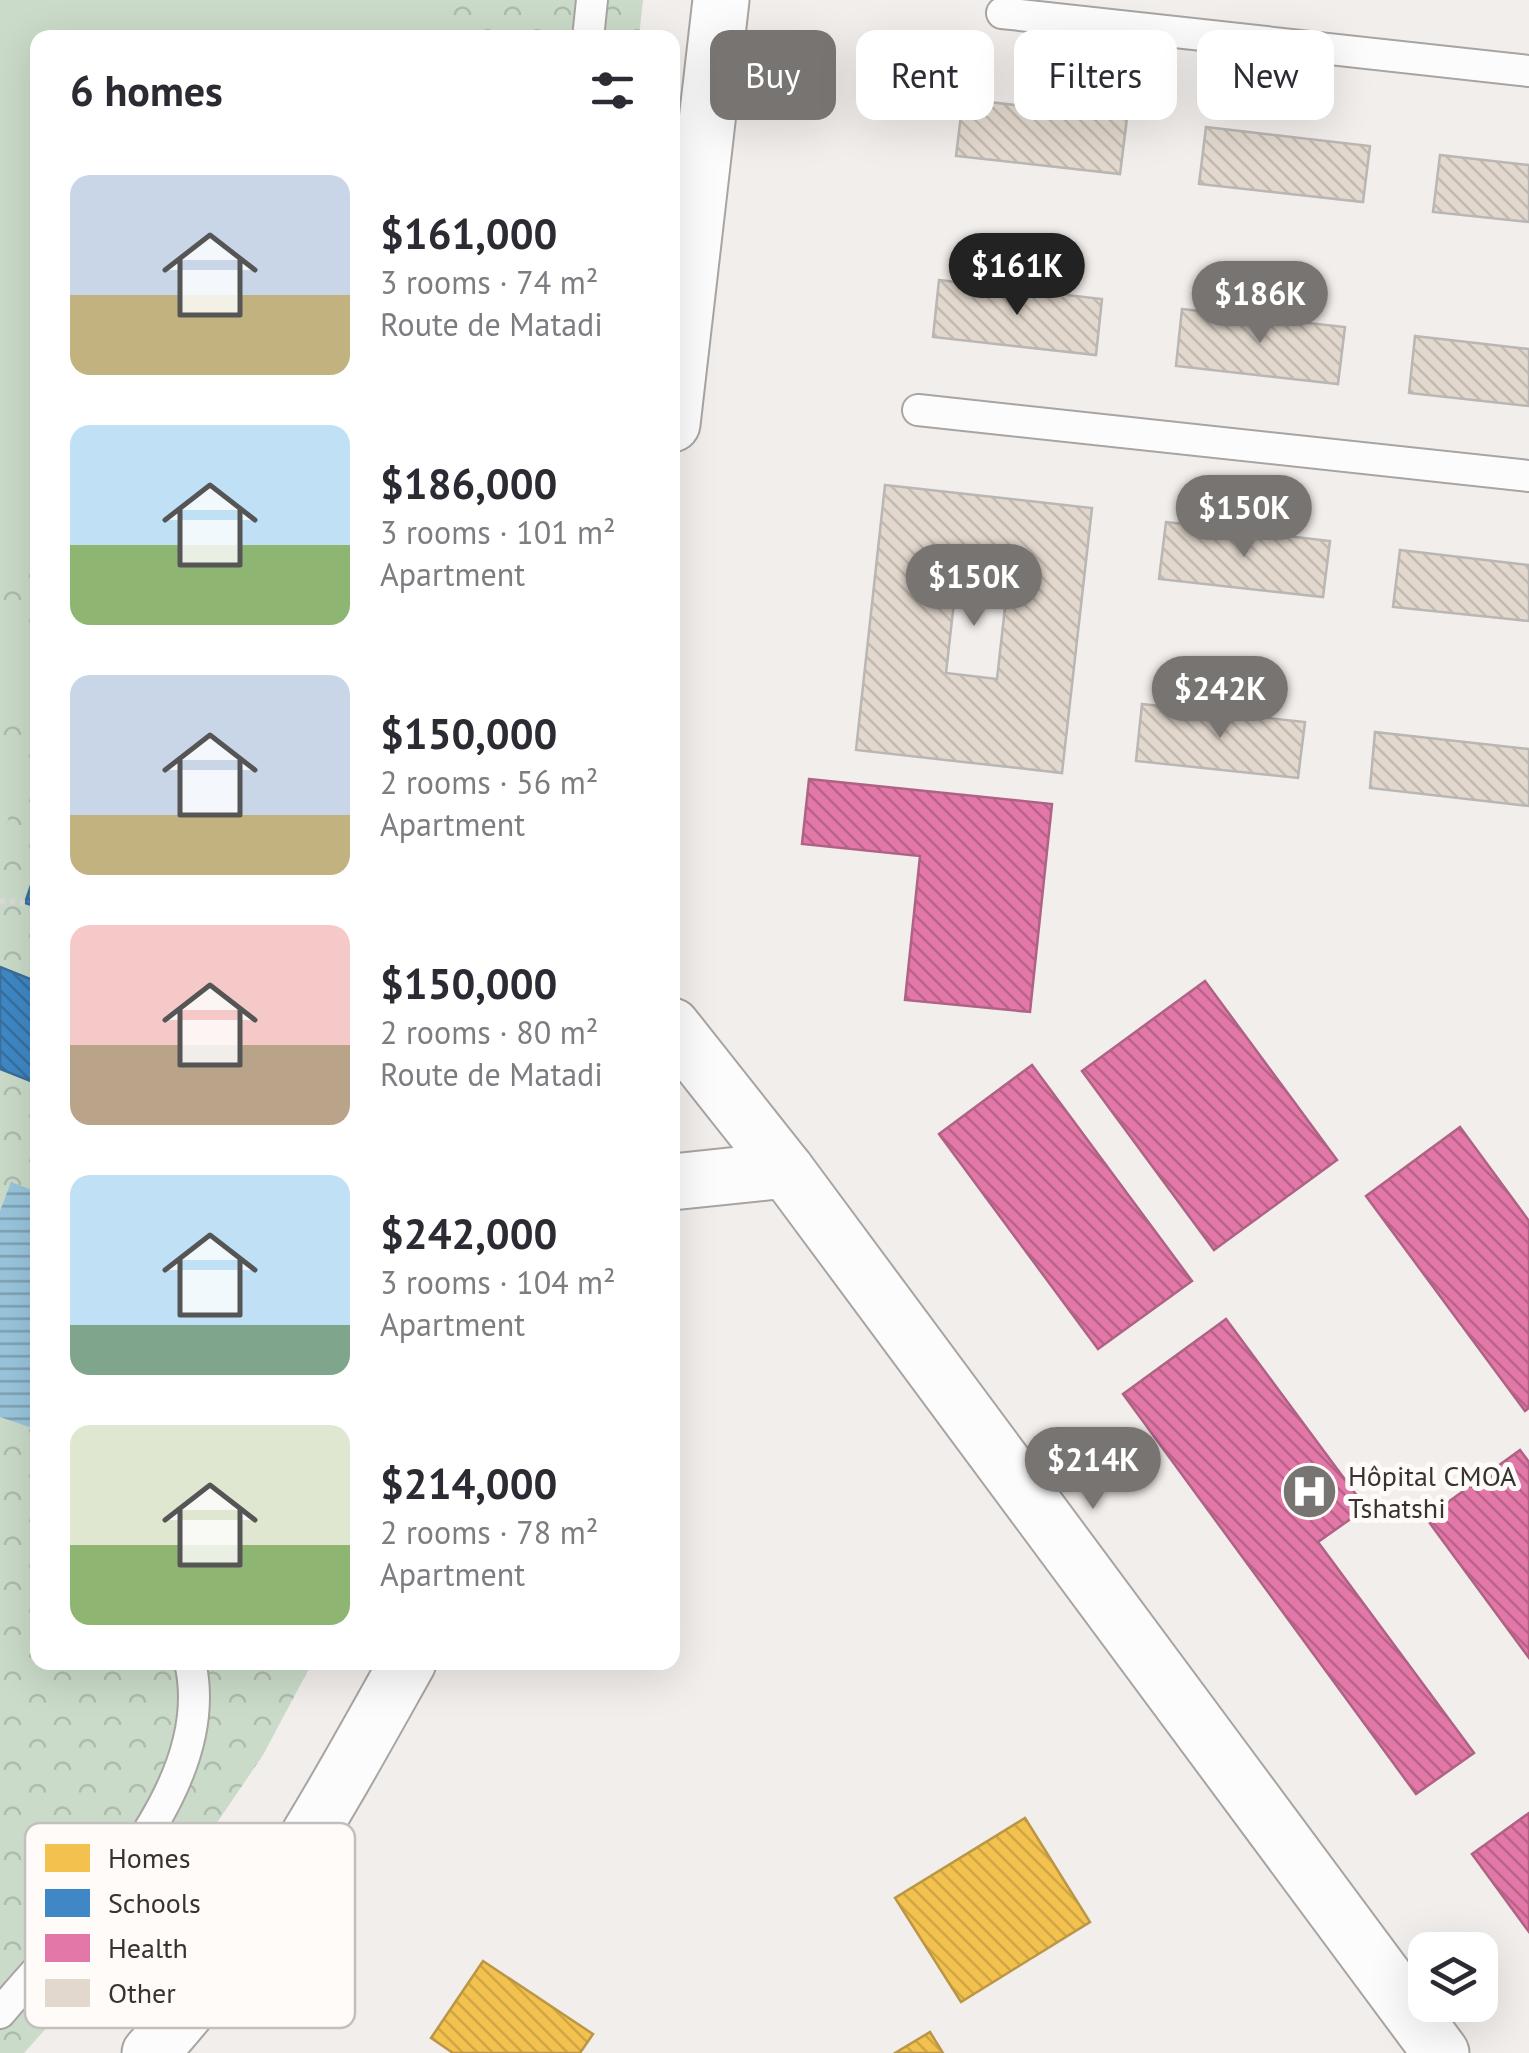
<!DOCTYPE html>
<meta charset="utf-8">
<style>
body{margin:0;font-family:"PT Sans",sans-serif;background:#f7f7f7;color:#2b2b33;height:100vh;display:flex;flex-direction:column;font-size:38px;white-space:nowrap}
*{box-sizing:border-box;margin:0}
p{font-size:32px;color:#7c7c81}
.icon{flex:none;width:55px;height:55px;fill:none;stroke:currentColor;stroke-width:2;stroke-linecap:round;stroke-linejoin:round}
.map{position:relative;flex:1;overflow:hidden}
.sheet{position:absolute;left:30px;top:30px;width:650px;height:1640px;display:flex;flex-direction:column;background:#fff;border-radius:20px;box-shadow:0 10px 40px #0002}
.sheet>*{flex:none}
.hud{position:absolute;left:710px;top:30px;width:668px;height:90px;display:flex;gap:20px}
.controls{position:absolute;left:1408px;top:1932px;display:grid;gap:20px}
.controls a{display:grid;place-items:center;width:90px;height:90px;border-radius:20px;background:#fff;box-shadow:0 10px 40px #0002;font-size:50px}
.price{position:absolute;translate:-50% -85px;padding:0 22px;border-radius:35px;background:#787472;color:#fff;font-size:32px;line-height:65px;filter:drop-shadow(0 2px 5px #0008)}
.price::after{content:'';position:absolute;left:50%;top:60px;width:30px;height:22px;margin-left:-15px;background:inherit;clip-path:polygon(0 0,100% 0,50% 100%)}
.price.current{background:#222;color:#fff}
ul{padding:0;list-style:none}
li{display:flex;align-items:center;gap:30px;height:250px;padding:0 40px}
li span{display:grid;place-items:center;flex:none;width:280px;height:200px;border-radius:20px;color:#555}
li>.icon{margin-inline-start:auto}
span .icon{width:120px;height:120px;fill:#fffc;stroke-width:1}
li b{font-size:42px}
h2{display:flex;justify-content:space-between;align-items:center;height:120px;padding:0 40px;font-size:42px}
.chip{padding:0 35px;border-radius:20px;background:#fff;box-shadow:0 10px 40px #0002;font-size:35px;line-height:90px}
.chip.current{background:#787472;color:#fff}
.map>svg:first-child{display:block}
.forest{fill:url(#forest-crowns)}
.garden{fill:#cadbc9}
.water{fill:url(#water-rules)}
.homes{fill:url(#homes-back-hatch);stroke:#ba9645;stroke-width:2.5}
.schools{fill:url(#schools-back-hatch);stroke:#3c6e99;stroke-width:2.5}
.health{fill:url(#health-back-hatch);stroke:#af6384;stroke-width:2.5}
.building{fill:url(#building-back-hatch);stroke:#b9b6b3;stroke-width:2.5;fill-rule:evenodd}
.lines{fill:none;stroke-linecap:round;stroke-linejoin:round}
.service-casing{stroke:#a7a4a2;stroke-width:34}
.minor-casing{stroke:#a7a4a2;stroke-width:59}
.primary-casing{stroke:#a7a4a2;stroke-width:59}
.path{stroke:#dcdad9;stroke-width:6;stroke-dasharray:5 5;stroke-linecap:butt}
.service{stroke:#fdfcfc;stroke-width:30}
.minor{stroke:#fdfcfc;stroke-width:55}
.primary{stroke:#fdfcfc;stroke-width:55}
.labels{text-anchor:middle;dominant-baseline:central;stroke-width:10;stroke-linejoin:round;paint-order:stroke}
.poi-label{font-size:28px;fill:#363331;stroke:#fffbf9;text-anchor:start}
.key{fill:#fffbf9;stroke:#c3bfbd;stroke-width:2.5}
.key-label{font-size:28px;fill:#363331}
</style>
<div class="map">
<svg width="1529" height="2053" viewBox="0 0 1529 2053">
<defs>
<pattern id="forest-crowns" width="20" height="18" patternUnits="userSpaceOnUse" patternTransform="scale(2.5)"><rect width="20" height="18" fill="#cadbc9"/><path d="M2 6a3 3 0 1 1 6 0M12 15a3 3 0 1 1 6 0" fill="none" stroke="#aebcad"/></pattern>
<pattern id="water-rules" width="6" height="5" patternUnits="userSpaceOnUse" patternTransform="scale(2.5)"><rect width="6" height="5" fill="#99c5dc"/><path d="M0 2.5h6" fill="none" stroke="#7ea1b3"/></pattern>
<pattern id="homes-back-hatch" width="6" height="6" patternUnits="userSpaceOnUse" patternTransform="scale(2.5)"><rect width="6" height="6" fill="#f2c14e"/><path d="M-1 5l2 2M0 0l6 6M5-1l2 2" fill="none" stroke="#d0a645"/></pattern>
<pattern id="schools-back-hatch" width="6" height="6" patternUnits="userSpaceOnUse" patternTransform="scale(2.5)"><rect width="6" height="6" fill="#3f88c5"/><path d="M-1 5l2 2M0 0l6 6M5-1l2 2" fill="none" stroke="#3670a1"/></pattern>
<pattern id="health-back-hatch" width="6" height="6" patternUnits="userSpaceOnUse" patternTransform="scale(2.5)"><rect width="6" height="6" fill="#e377a8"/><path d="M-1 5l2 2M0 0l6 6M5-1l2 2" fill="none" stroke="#b96289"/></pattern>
<pattern id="building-back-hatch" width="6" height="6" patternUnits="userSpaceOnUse" patternTransform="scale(2.5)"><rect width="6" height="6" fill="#e2d8cd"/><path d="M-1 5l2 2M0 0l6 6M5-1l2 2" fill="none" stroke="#c2bab0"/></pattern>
</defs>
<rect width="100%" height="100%" fill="#f2eeeb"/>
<path class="forest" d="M0 0H643L639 37 38 38V1662L312 1663 263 1755 178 1880 24 2053H0Z"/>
<g class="garden">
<path d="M0 0H454L446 37 38 38 37 573 0 565Z"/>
<path d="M0 628 37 641V724L0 711Z"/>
<path d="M0 750 30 761 4 830 0 828Z"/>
</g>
<path class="water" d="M11 1182 37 1192 35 1429 0 1417V1211Z"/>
<g class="homes">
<path d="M1025 1818 1090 1922 961 2002 895 1898Z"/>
<path d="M483 1961 593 2034 580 2053H453L431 2038Z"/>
<path d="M930 2032 943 2053H895Z"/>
</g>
<g class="schools">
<path d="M38 865V907L25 903Z"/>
<path d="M0 967 38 982V1084L0 1069Z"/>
</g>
<g class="health">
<path d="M809 779 1052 804 1030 1012 905 1000 920 856 802 844Z"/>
<path d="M1205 981 1337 1160 1214 1250 1082 1071Z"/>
<path d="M1032 1065 1192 1281 1098 1349 939 1134Z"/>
<path d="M1460 1127 1529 1221V1408L1525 1411 1366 1196Z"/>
<path d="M1226 1319 1366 1508 1318 1542 1474 1753 1416 1794 1123 1394Z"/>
<path d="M1520 1450 1529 1462V1658L1426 1518Z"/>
<path d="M1529 1813V1932L1472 1854Z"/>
</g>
<g class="building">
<path d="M963 99 1127 118 1120 174 956 156Z"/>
<path d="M1206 127 1370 146 1363 202 1199 184Z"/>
<path d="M1440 155 1529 165V222L1433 212Z"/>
<path d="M939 280 1102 299 1096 355 933 337Z"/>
<path d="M1182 309 1345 327 1338 384 1176 366Z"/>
<path d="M1415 336 1529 349V406L1409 393Z"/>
<path d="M885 485 1092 508 1062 773 856 750ZM957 575 1008 581 997 679 946 673Z"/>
<path d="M1166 522 1330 541 1323 597 1159 579Z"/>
<path d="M1400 550 1529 565V621L1393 607Z"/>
<path d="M1142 704 1305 722 1298 778 1136 761Z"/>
<path d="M1375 732 1529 749V806L1370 788Z"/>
</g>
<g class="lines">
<defs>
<g id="service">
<path d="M1002 13 1529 71"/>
<path d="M588 38 592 0"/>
<path d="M918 410 1529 476"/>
<path d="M0 2013C76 1922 220 1791 190 1662"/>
</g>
<g id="minor">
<path d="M672 1026 786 1170 1441 2053"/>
<path d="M672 1182 786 1170"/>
</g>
<g id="primary">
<path d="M672 424 721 0"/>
<path d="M150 2053C257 1937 331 1799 408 1662"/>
</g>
</defs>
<use href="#service" class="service-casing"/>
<use href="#minor" class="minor-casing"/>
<use href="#primary" class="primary-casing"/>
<path class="path" d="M0 901 25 903"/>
<use href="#service" class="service"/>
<use href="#minor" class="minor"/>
<use href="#primary" class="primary"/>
</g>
<defs>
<symbol id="hospital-disc" viewBox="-11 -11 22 22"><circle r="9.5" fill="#787472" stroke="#fffbf9"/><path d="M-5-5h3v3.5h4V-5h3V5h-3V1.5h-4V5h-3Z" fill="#fff"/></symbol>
</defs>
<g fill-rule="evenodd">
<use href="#hospital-disc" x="1278" y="1460" width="63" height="63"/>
</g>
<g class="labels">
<g class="poi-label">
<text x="1348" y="1475">Hôpital CMOA<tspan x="1348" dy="32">Tshatshi</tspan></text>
</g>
</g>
<rect x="25" y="1823" width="330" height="205" rx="15" class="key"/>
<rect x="45" y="1844" width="45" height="28" fill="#f2c14e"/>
<rect x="45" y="1889" width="45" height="28" fill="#3f88c5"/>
<rect x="45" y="1934" width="45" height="28" fill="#e377a8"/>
<rect x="45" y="1979" width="45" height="28" fill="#e2d8cd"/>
<g class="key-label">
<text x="108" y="1868">Homes</text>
<text x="108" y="1913">Schools</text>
<text x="108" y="1958">Health</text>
<text x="108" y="2003">Other</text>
</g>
</svg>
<div class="controls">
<a><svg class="icon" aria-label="layers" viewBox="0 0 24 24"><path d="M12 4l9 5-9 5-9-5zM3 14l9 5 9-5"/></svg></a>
</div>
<b class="price current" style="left:1017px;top:318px">$161K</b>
<b class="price" style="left:1260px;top:346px">$186K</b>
<b class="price" style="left:1244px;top:560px">$150K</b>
<b class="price" style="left:974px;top:629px">$150K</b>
<b class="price" style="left:1220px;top:741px">$242K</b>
<b class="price" style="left:1093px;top:1512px">$214K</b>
<div class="hud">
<a class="chip current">Buy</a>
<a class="chip">Rent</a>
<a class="chip">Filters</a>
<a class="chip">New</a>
</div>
<section class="sheet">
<h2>6 homes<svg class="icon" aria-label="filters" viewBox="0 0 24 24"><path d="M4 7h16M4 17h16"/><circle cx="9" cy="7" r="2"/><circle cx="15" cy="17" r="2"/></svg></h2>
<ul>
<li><span style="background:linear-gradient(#c9d6e8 60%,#c2b280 0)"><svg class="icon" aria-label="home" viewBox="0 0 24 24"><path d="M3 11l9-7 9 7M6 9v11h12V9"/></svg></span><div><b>$161,000</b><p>3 rooms · 74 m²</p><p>Route de Matadi</p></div></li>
<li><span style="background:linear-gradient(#bfe0f5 60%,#8fb573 0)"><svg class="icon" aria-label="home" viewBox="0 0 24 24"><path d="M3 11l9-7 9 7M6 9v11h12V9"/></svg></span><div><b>$186,000</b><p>3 rooms · 101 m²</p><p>Apartment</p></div></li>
<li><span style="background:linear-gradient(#c9d6e8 70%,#c2b280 0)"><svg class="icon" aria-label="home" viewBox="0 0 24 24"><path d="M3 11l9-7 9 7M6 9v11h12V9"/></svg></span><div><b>$150,000</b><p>2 rooms · 56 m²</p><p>Apartment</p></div></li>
<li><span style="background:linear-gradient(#f6c9c9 60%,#b9a48a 0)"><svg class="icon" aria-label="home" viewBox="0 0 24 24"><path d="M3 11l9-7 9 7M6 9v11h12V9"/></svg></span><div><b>$150,000</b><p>2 rooms · 80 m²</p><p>Route de Matadi</p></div></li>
<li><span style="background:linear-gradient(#bfe0f5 75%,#7fa58c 0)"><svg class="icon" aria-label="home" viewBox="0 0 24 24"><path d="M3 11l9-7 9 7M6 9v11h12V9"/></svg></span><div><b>$242,000</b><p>3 rooms · 104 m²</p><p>Apartment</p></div></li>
<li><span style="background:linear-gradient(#dfe7d0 60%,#8fb573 0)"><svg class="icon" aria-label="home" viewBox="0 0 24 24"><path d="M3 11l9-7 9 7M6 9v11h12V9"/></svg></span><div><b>$214,000</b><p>2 rooms · 78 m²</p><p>Apartment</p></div></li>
</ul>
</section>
</div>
